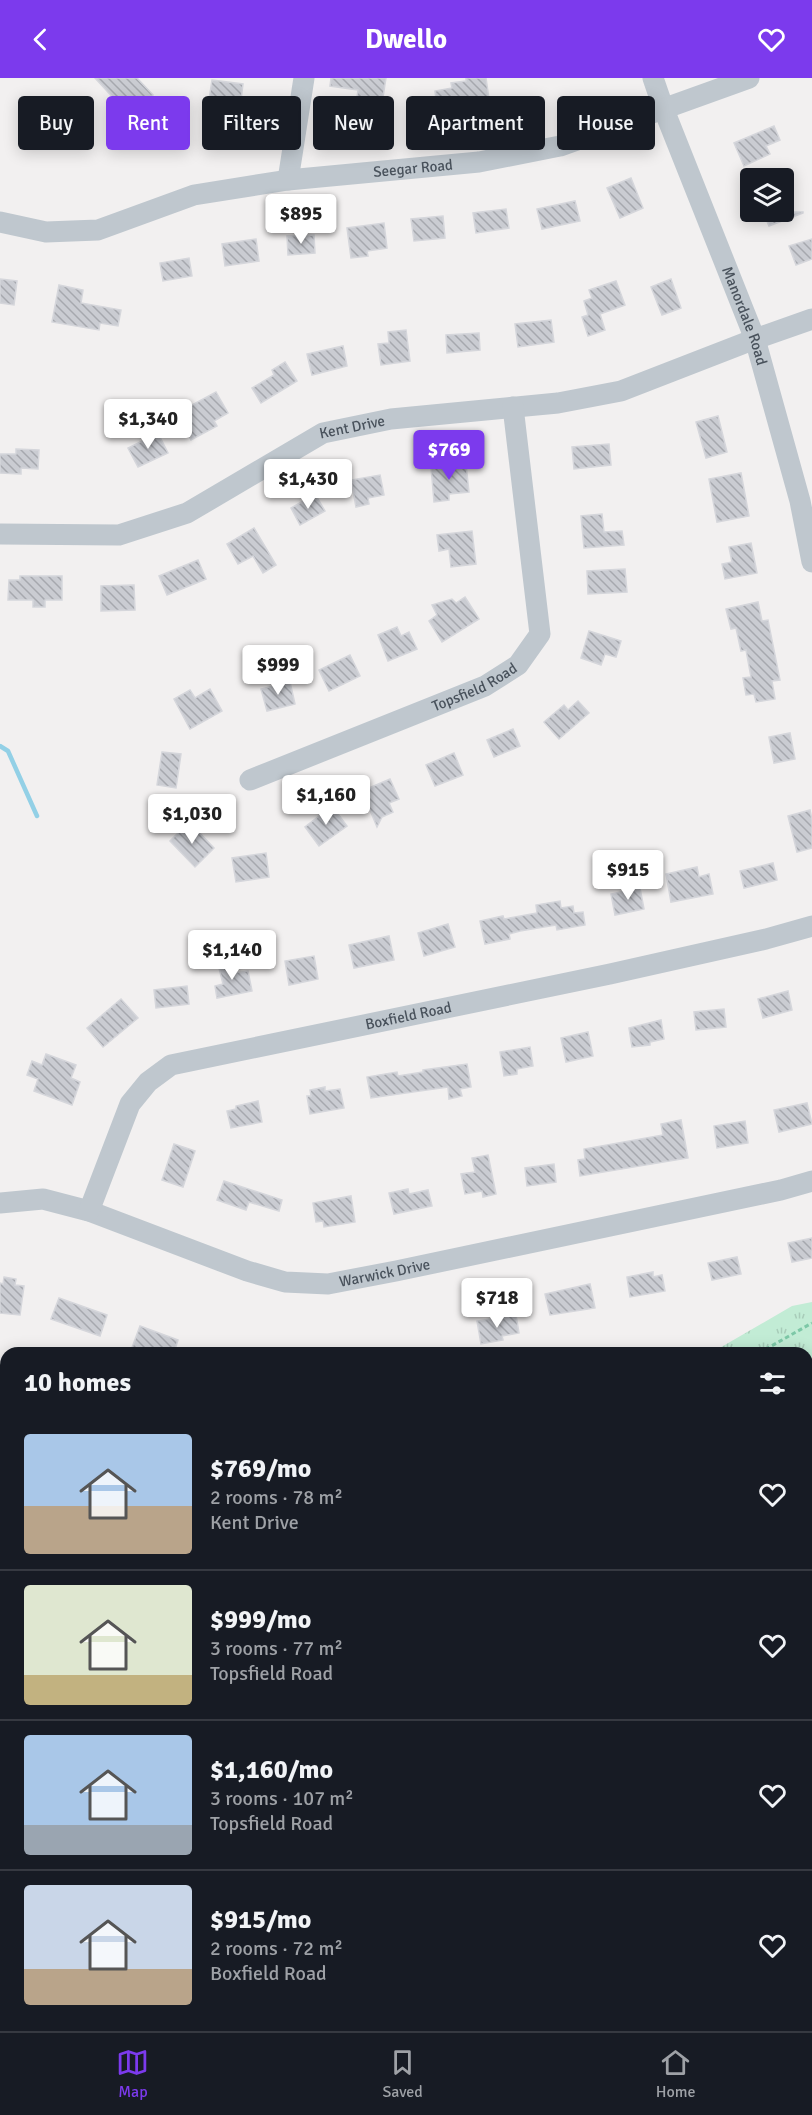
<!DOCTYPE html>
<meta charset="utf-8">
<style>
body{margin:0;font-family:Signika,sans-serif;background:#20242c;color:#f1f3f6;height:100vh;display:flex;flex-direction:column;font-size:22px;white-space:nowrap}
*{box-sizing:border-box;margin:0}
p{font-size:20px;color:#9ea1a6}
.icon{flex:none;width:33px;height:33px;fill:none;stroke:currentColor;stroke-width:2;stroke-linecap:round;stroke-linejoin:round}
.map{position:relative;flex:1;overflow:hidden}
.sheet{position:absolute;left:0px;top:1269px;width:813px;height:684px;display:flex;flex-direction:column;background:#171b24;border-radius:18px 18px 0 0;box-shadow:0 3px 15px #0003}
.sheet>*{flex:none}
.guide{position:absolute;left:18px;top:18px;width:777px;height:54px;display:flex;gap:12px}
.controls{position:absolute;left:740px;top:90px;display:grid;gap:12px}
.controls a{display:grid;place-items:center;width:54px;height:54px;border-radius:6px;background:#171b24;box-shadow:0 3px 15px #0003;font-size:30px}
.price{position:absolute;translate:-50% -51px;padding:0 14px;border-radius:6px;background:#fff;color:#222;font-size:20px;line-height:39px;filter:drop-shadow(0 2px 3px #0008)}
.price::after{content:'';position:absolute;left:50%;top:36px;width:18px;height:14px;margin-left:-9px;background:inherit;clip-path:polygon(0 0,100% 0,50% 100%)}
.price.active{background:#7c3aed;color:#fff}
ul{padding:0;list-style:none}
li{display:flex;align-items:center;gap:18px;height:150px;padding:0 24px}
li+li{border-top:2px solid #363941}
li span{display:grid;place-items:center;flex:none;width:168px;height:120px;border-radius:6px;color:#555}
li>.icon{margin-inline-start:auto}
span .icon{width:72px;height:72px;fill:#fffc;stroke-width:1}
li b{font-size:26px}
h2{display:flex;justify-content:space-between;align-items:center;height:72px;padding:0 24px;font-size:26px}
.chip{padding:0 21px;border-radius:6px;background:#171b24;box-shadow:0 3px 15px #0003;font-size:21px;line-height:54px}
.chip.active{background:#7c3aed;color:#fff}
header{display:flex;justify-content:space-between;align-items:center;height:78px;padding:0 24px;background:#7c3aed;color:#fff;font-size:27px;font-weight:700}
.tabs{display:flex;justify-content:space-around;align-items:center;height:84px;border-top:2px solid #363941;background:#171b24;font-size:16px;color:#9ea1a6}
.tabs a{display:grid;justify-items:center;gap:3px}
.tabs .active{color:#7c3aed}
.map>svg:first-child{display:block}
.park{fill:url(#park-tufts)}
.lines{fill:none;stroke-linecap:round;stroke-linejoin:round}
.stream{stroke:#93d0e6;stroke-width:4.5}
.building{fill:url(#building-back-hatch);stroke:#d5d6db;stroke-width:1.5}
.path{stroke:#7dc8a7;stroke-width:3;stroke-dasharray:4.5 3;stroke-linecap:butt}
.minor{stroke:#bfc7ce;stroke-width:21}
.labels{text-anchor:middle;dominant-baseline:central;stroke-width:4.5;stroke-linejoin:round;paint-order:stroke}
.street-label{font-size:15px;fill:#49525c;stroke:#fff}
</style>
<header><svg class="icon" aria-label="back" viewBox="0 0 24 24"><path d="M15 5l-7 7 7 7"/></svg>Dwello<svg class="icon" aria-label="heart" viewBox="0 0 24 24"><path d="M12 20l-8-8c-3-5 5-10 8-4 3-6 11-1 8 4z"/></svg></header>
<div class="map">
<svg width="812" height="1953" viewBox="0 0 812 1953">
<defs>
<pattern id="park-tufts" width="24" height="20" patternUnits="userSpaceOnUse" patternTransform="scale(1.5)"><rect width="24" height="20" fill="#c2ecd5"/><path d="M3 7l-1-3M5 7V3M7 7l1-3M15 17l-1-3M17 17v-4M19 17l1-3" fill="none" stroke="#a8ccb9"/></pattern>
<pattern id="building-back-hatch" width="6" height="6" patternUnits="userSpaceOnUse" patternTransform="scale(1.5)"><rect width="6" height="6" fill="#caccd2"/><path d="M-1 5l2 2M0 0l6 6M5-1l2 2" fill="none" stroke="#a6a8ae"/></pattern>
</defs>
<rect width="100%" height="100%" fill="#f2f0f0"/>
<g class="park">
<path d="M812 1224V1953H248L245 1947H807V1275H711L792 1228Z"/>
<path d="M0 1410 6 1411V1535L0 1525Z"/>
</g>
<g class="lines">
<path class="stream" d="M0 668 8 673 37 738"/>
</g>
<g class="building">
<path d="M95 0H137L153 17 130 38Z"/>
<path d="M331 0H386L380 38 355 34 358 12 330 8Z"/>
<path d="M466 0H486L489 21 437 30 435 13 452 10 451 5 466 3Z"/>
<path d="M212 2 243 6 240 30 233 29 230 51 205 48Z"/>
<path d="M774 48 780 62 766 68 770 76 744 88 734 65Z"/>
<path d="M631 100 643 130 620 140 607 110Z"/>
<path d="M575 123 580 143 542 151 537 131Z"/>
<path d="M506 131 509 150 476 155 473 135Z"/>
<path d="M763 134H803V135L769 148Z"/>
<path d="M443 138 445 160 414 163 411 141Z"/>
<path d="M384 145 387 170 367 173 368 178 351 180 347 150Z"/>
<path d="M314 157 315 175 288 177 287 158Z"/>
<path d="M256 161 259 183 225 188 222 166Z"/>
<path d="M812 161V181L796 187 789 168Z"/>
<path d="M189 180 192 198 163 203 160 185Z"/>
<path d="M0 201 17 203 14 227 0 225Z"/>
<path d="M671 201 681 230 662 237 651 209Z"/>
<path d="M616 203 625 227 600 236 605 252 588 258 582 239 588 237 584 223 592 220 589 212Z"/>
<path d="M59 207 83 212 81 225 121 232 118 248 100 245 99 252 52 244Z"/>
<path d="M551 242 554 264 518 269 515 246Z"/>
<path d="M406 252 410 283 381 287 378 266 389 265 388 254Z"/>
<path d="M479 255 480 272 447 275 446 257Z"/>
<path d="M343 268 347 288 312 297 307 276Z"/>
<path d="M285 284 297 303 261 325 252 310 274 297 272 292Z"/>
<path d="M216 314 228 335 214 343 217 348 191 362 177 335Z"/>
<path d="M718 338 727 374 706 380 696 344Z"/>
<path d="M158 355 168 375 138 389 128 370Z"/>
<path d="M609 366 611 387 574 391 572 369Z"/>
<path d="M16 371 39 372 38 391 21 390V396L0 395V376H16Z"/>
<path d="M466 386 469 414 449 416V422L434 424 431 389Z"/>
<path d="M741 395 749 438 717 444 709 401Z"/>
<path d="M380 397 384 417 368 420 369 426 356 429 351 402Z"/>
<path d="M315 416 325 433 300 447 291 430Z"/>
<path d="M602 436 604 454 622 453 624 467 584 470 581 438Z"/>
<path d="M254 450 276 487 263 495 253 478 238 486 227 466Z"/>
<path d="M472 453 476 486 451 489 449 471 439 473 437 457Z"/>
<path d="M751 465 757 495 725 501 722 486 732 484 729 469Z"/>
<path d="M198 482 206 501 167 517 159 498Z"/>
<path d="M625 491 627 514 588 516 587 493Z"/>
<path d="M20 498H62V522H45V529H33V522H8L9 502H20Z"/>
<path d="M134 507 135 532 101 533V508Z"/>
<path d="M465 519 479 541 442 564 429 543 437 537 432 527 452 521 456 525Z"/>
<path d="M758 524 762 543 768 542 780 602 772 603 775 621 756 624 754 616 746 617 743 600 751 599 746 572 741 573 736 550 731 551 726 531Z"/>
<path d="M397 549 401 558 409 554 417 571 388 583 378 557Z"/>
<path d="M589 553 621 563 616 579 605 576 601 587 581 580Z"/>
<path d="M350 577 360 598 329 613 319 592Z"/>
<path d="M290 604 295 626 267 633 261 611Z"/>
<path d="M210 611 222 633 190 651 174 621 190 612 195 620Z"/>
<path d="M578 623 589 635 559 661 544 644 564 627 568 632Z"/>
<path d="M513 651 520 668 494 679 487 662Z"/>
<path d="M790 655 795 681 774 685 769 659Z"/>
<path d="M162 674 181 676 176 710 157 707Z"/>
<path d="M454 675 463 697 435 708 426 687Z"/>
<path d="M390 701 399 721 389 725 393 734 382 739 377 749 362 713Z"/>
<path d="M332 728 347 748 319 768 305 749Z"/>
<path d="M810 732 812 742V770L797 774 788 738Z"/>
<path d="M189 744 214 770 195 789 170 763Z"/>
<path d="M266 775 269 799 236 804 232 780Z"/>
<path d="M773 785 777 802 744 810 740 793Z"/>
<path d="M697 789 699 799 709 796 713 816 671 824 666 796Z"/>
<path d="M640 810 644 831 615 837 611 816Z"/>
<path d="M560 823 561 830 573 828 574 835 583 834 585 847 557 852 556 847 520 853 509 856 510 861 485 866 480 843 503 838 504 841 537 835 536 827Z"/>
<path d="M448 846 455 869 424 878 418 855Z"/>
<path d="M389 858 394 882 354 890 349 867Z"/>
<path d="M314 878 318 901 289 907 285 883Z"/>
<path d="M232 883 234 895 248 893 252 913 217 920 215 908 223 906 218 886Z"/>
<path d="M187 908 189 926 156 930 154 912Z"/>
<path d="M788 913 792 932 763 940 758 921Z"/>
<path d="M121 921 138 940 103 969 87 950Z"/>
<path d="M724 931 726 949 696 952 694 934Z"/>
<path d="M661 942 664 961 650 964V967L632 969 629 950Z"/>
<path d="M588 954 593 978 566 984 561 960Z"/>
<path d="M530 969 533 988 517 991V996L504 998 500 974Z"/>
<path d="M46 976 76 987 71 1000 80 1004 72 1027 34 1013 38 1001 27 997 32 983 42 987Z"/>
<path d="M467 986 471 1009 460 1011 462 1018 449 1021 448 1009 371 1020 367 999 397 994 398 998 423 994V992Z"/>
<path d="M325 1009V1013L340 1011 344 1030 310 1036 307 1018H311L310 1012Z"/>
<path d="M258 1023 262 1044 231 1050 227 1033 236 1031V1028Z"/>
<path d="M807 1025 812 1046 779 1054 774 1032Z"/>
<path d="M681 1042 688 1080 580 1098 578 1082 585 1081 584 1071 663 1057 661 1046Z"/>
<path d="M745 1043 748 1065 717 1070 714 1048Z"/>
<path d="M174 1066 195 1073 183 1109 162 1102Z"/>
<path d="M488 1077 496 1116 483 1119 482 1113 465 1116 461 1096 475 1094 472 1080Z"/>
<path d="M554 1086 556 1104 527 1108 525 1090Z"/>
<path d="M224 1103 282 1122 279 1133 249 1124 246 1132 217 1122Z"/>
<path d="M408 1111 409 1116 428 1112 432 1128 394 1136 389 1115Z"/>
<path d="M351 1118 355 1144 324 1149 323 1143 316 1144 313 1125Z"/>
<path d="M812 1160V1180L792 1184 788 1165Z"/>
<path d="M737 1179 741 1196 712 1202 708 1185Z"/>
<path d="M653 1194V1199L662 1197 665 1213 630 1219 627 1199Z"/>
<path d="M4 1199 16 1201 15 1207 24 1208 20 1237 0 1235V1205L3 1206Z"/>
<path d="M590 1206 595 1230 550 1237 545 1216Z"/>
<path d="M59 1220 107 1237 100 1258 51 1241Z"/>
<path d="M516 1237 519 1255 502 1258 503 1262 481 1266 477 1243Z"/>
<path d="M140 1248 178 1262 174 1275H130Z"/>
</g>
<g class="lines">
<g class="path">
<path d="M759 1275 812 1245"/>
<path d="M807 1823 812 1827"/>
<path d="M812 1888 808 1902 812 1908"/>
<path d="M640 1947 664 1953"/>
<path d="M523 1953 525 1947"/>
</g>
<g class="minor">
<path id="s1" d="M653 0 664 32 755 261 800 423 812 484"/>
<path d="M288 102 304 0"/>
<path id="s2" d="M0 144 46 154 98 152 194 117 288 102 479 84 560 68 749 0"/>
<path id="s3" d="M0 456 119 457 187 435 323 355 391 341 558 325 621 313 755 261 812 241"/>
<path id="s4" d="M250 702 485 608 518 587 540 556 513 329"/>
<path id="s5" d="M0 1125 43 1121 89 1133 247 1193 285 1204 328 1206 396 1193 781 1112 812 1103"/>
<path id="s6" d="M89 1133 130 1026 148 1004 171 987 610 896 766 861 812 848"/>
<path d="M0 1830 6 1840"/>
<path d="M53 1947 54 1953"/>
</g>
</g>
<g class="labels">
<g class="street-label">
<text stroke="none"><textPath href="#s2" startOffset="422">Seegar Road</textPath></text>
<text stroke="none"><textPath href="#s1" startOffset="255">Manordale Road</textPath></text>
<text stroke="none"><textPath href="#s3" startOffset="378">Kent Drive</textPath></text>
<text stroke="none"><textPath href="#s4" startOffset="243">Topsfield Road</textPath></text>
<text stroke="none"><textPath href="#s6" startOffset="414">Boxfield Road</textPath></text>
<text stroke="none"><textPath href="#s5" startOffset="400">Warwick Drive</textPath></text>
</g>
</g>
</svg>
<div class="controls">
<a><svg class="icon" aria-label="layers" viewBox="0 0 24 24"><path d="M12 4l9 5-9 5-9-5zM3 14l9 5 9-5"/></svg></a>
</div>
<b class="price" style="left:301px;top:167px">$895</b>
<b class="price" style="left:148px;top:372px">$1,340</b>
<b class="price active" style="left:449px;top:403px">$769</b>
<b class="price" style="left:308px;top:432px">$1,430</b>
<b class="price" style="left:278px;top:618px">$999</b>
<b class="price" style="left:326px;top:748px">$1,160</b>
<b class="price" style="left:192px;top:767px">$1,030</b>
<b class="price" style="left:628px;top:823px">$915</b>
<b class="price" style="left:232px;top:903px">$1,140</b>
<b class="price" style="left:497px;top:1251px">$718</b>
<div class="guide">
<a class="chip">Buy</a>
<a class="chip active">Rent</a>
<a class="chip">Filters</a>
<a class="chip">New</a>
<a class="chip">Apartment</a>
<a class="chip">House</a>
</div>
<section class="sheet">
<h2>10 homes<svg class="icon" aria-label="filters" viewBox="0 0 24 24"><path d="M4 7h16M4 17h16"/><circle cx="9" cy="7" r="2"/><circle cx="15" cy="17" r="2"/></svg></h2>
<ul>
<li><span style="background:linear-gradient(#a9c7e8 60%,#b9a48a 0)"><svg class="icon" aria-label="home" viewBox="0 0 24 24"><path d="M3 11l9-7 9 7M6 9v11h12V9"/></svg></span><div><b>$769/mo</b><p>2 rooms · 78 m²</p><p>Kent Drive</p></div><svg class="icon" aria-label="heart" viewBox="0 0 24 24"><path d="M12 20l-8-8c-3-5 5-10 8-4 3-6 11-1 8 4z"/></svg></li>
<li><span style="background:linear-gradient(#dfe7d0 75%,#c2b280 0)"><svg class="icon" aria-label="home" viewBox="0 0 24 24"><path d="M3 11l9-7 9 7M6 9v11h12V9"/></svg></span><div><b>$999/mo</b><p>3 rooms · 77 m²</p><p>Topsfield Road</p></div><svg class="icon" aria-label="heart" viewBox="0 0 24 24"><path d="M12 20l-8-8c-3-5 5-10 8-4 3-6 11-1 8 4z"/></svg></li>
<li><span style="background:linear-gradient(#a9c7e8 75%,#9aa5b1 0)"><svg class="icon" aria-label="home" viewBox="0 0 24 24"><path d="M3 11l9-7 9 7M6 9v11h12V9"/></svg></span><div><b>$1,160/mo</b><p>3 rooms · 107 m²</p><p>Topsfield Road</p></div><svg class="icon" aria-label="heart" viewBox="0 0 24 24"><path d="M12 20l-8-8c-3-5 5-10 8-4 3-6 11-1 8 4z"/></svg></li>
<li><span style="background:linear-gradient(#c9d6e8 70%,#b9a48a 0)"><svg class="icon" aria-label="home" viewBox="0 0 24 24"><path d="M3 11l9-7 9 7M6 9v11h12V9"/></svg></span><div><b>$915/mo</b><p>2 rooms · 72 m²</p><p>Boxfield Road</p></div><svg class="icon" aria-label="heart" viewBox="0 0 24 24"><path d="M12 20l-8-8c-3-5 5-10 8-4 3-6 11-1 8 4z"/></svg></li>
</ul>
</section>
</div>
<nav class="tabs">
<a class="active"><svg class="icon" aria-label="map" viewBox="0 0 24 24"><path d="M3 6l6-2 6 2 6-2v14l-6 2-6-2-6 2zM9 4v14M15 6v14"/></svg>Map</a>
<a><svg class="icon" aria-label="saved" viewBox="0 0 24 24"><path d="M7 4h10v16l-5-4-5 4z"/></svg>Saved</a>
<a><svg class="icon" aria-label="home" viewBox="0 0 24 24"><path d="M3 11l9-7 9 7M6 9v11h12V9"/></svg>Home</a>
</nav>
